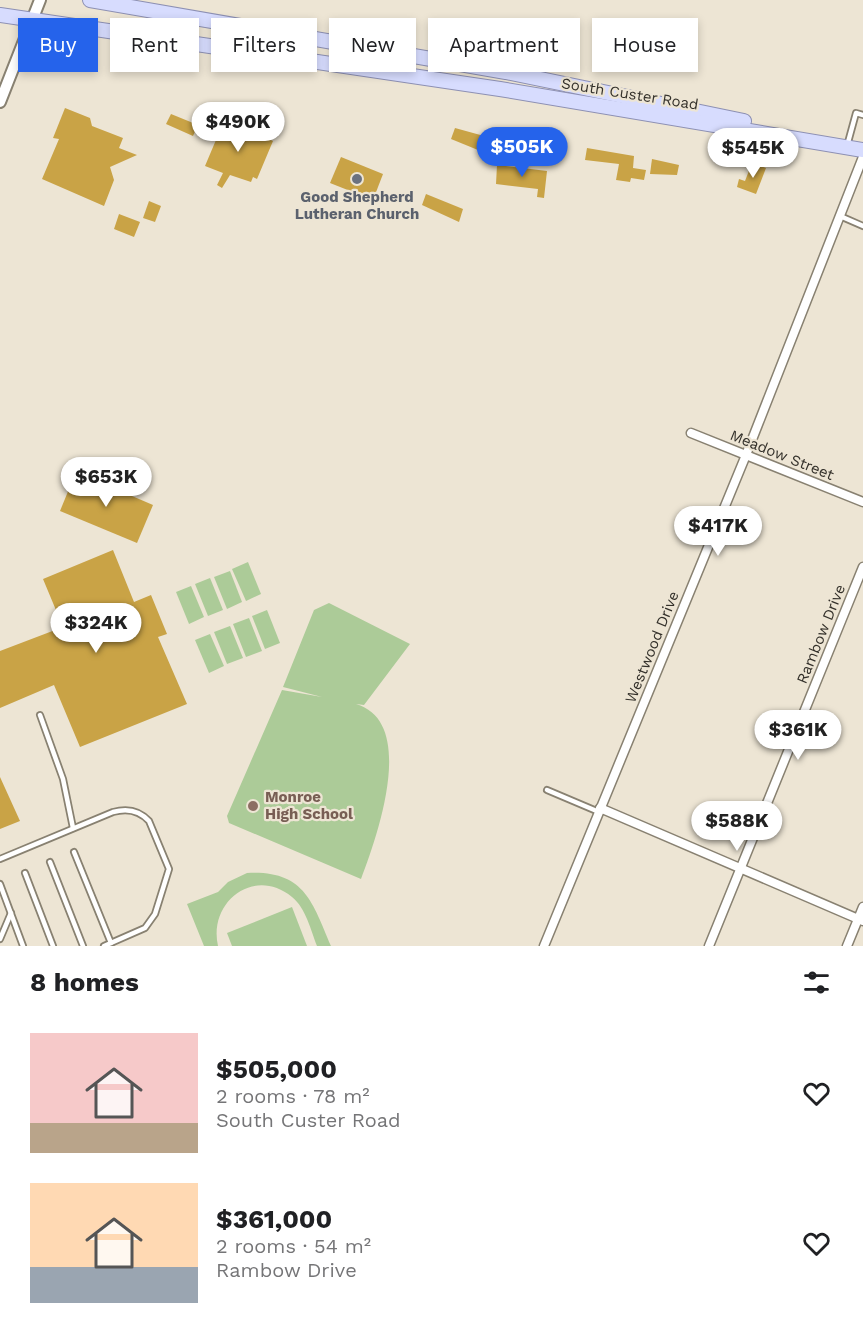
<!DOCTYPE html>
<meta charset="utf-8">
<style>
body{margin:0;font-family:"Work Sans",sans-serif;background:#f6f6f6;color:#202124;height:100vh;display:flex;flex-direction:column;font-size:22px;white-space:nowrap}
*{box-sizing:border-box;margin:0}
p{font-size:20px;color:#757577}
.icon{flex:none;width:33px;height:33px;fill:none;stroke:currentColor;stroke-width:2;stroke-linecap:round;stroke-linejoin:round}
.map{position:relative;height:946px;overflow:hidden}
.panel{display:flex;flex-direction:column;background:#fff;flex:1}
.panel>*{flex:none}
.guide{position:absolute;left:18px;top:18px;width:828px;height:54px;display:flex;gap:12px}
.price{position:absolute;translate:-50% -51px;padding:0 14px;border-radius:21px;background:#fff;color:#222;font-size:20px;line-height:39px;filter:drop-shadow(0 2px 3px #0008)}
.price::after{content:'';position:absolute;left:50%;top:36px;width:18px;height:14px;margin-left:-9px;background:inherit;clip-path:polygon(0 0,100% 0,50% 100%)}
.price.selected{background:#2563eb;color:#fff}
ul{padding:0;list-style:none}
li{display:flex;align-items:center;gap:18px;height:150px;padding:0 30px}
li span{display:grid;place-items:center;flex:none;width:168px;height:120px;border-radius:0px;color:#555}
li>.icon{margin-inline-start:auto}
span .icon{width:72px;height:72px;fill:#fffc;stroke-width:1}
li b{font-size:26px}
h2{display:flex;justify-content:space-between;align-items:center;height:72px;padding:0 30px;font-size:26px}
.tag{padding:0 21px;border-radius:0px;background:#fff;box-shadow:0 3px 9px #0003;font-size:21px;line-height:54px}
.tag.selected{background:#2563eb;color:#fff}
.map>svg:first-child{display:block}
.green{fill:#accb98}
.building{fill:#c9a346}
.lines{fill:none;stroke-linecap:round;stroke-linejoin:round}
.service-casing{stroke:#888171;stroke-width:8}
.minor-casing{stroke:#888171;stroke-width:11}
.tertiary-casing{stroke:#888171;stroke-width:14}
.primary-casing{stroke:#8d90b3;stroke-width:16}
.service{stroke:#fff;stroke-width:4.5}
.minor{stroke:#fff;stroke-width:8}
.tertiary{stroke:#fff;stroke-width:10}
.primary{stroke:#d7dcfe;stroke-width:14}
.worship-dot{fill:#6b7280;stroke:#ede5d4;stroke-width:2}
.education-dot{fill:#8d6e63;stroke:#ede5d4;stroke-width:2}
.labels{text-anchor:middle;dominant-baseline:central;stroke-width:4.5;stroke-linejoin:round;paint-order:stroke}
.street-label{font-size:15px;fill:#33302a;stroke:#ede5d4}
.worship-label{font-size:15px;font-weight:bold;fill:#5b616d;stroke:#ede5d4}
.education-label{font-size:15px;font-weight:bold;fill:#785e54;stroke:#ede5d4;text-anchor:start}
</style>
<div class="map">
<svg width="863" height="946" viewBox="0 0 863 946">
<rect width="100%" height="100%" fill="#ede5d4"/>
<g class="green">
<path d="M248 562 261 594 246 601 232 569Z"/>
<path d="M230 571 242 602 227 609 214 577Z"/>
<path d="M210 578 223 610 208 616 195 584Z"/>
<path d="M191 586 204 617 189 624 176 592Z"/>
<path d="M329 603 410 644 364 705 356 704C418 722 377 837 361 879L229 823 227 816 282 690 322 697 283 687 314 610Z"/>
<path d="M267 610 280 643 265 649 252 616Z"/>
<path d="M249 618 262 651 246 657 233 624Z"/>
<path d="M230 626 243 658 227 664 214 632Z"/>
<path d="M210 634 224 666 209 673 195 640Z"/>
<path d="M247 873C304 870 312 901 331 946H317C311 931 306 908 292 897 254 866 208 902 218 946H204L187 904 218 892 228 882Z"/>
<path d="M292 907 307 946H232L227 933Z"/>
</g>
<g class="building">
<path d="M65 108 90 118 92 126 123 138 119 148 137 155 110 167 114 180 104 206 42 179 59 139 53 138Z"/>
<path d="M171 114 198 125 193 136 166 124Z"/>
<path d="M224 121 245 128 249 126 254 133 273 141 257 179 253 177 251 182 230 175 222 188 217 185 223 173 205 166Z"/>
<path d="M455 128 484 136 478 150 451 139Z"/>
<path d="M587 148 634 156 633 168 646 170 644 180 631 178 630 182 616 180 619 164 585 160Z"/>
<path d="M341 157 383 174 373 200 330 183Z"/>
<path d="M652 159 679 165 677 175 650 174Z"/>
<path d="M752 163 766 168 756 194 737 187 739 179 745 181Z"/>
<path d="M497 165 547 171 544 198 537 197 538 189 496 184Z"/>
<path d="M426 194 463 209 459 222 422 205Z"/>
<path d="M149 201 161 206 155 222 143 218Z"/>
<path d="M119 214 140 222 134 237 114 229Z"/>
<path d="M76 472 153 505 137 543 60 511Z"/>
<path d="M113 550 134 602 151 595 167 634 158 637 187 704 80 747 54 685 0 708V651L63 627 43 579Z"/>
<path d="M0 777 20 821 0 829Z"/>
</g>
<g class="lines">
<defs>
<g id="service">
<path d="M847 146 856 113 863 115"/>
<path d="M840 216 863 226"/>
<path d="M40 715 63 779 73 828"/>
<path d="M547 790 599 812"/>
<path d="M74 852 111 943"/>
<path d="M0 859 113 812C127 808 139 810 149 821L169 869 155 914 145 928 104 946"/>
<path d="M50 862 83 946"/>
<path d="M25 873 53 946"/>
<path d="M0 884 23 946"/>
<path d="M0 939 11 913"/>
</g>
<g id="minor">
<path d="M691 433 863 502"/>
<path d="M600 808 863 921"/>
<path d="M544 946 746 455 863 157"/>
<path d="M709 946 863 567"/>
<path d="M847 946 863 907"/>
</g>
<path id="tertiary" d="M0 102 40 0"/>
<g id="primary">
<path d="M90 0 506 72 744 121"/>
<path d="M0 15 500 89 863 150"/>
</g>
</defs>
<use href="#service" class="service-casing"/>
<use href="#minor" class="minor-casing"/>
<use href="#tertiary" class="tertiary-casing"/>
<use href="#primary" class="primary-casing"/>
<use href="#service" class="service"/>
<use href="#minor" class="minor"/>
<use href="#tertiary" class="tertiary"/>
<use href="#primary" class="primary"/>
</g>
<circle class="worship-dot" cx="357" cy="179" r="6"/>
<circle class="education-dot" cx="253" cy="806" r="6"/>
<g class="labels">
<g class="street-label">
<text transform="translate(630 94) rotate(9)">South Custer Road</text>
<text transform="translate(782 455) rotate(22)">Meadow Street</text>
<text transform="translate(821 634) rotate(-68)">Rambow Drive</text>
<text transform="translate(652 647) rotate(-68)">Westwood Drive</text>
</g>
<g class="worship-label">
<text x="357" y="197">Good Shepherd<tspan x="357" dy="17">Lutheran Church</tspan></text>
</g>
<g class="education-label">
<text x="265" y="797">Monroe<tspan x="265" dy="17">High School</tspan></text>
</g>
</g>
</svg>
<b class="price" style="left:238px;top:153px">$490K</b>
<b class="price selected" style="left:522px;top:178px">$505K</b>
<b class="price" style="left:753px;top:179px">$545K</b>
<b class="price" style="left:106px;top:508px">$653K</b>
<b class="price" style="left:718px;top:557px">$417K</b>
<b class="price" style="left:96px;top:654px">$324K</b>
<b class="price" style="left:798px;top:761px">$361K</b>
<b class="price" style="left:737px;top:852px">$588K</b>
<div class="guide">
<a class="tag selected">Buy</a>
<a class="tag">Rent</a>
<a class="tag">Filters</a>
<a class="tag">New</a>
<a class="tag">Apartment</a>
<a class="tag">House</a>
</div>
</div>
<section class="panel">
<h2>8 homes<svg class="icon" aria-label="filters" viewBox="0 0 24 24"><path d="M4 7h16M4 17h16"/><circle cx="9" cy="7" r="2"/><circle cx="15" cy="17" r="2"/></svg></h2>
<ul>
<li><span style="background:linear-gradient(#f6c9c9 75%,#b9a48a 0)"><svg class="icon" aria-label="home" viewBox="0 0 24 24"><path d="M3 11l9-7 9 7M6 9v11h12V9"/></svg></span><div><b>$505,000</b><p>2 rooms · 78 m²</p><p>South Custer Road</p></div><svg class="icon" aria-label="heart" viewBox="0 0 24 24"><path d="M12 20l-8-8c-3-5 5-10 8-4 3-6 11-1 8 4z"/></svg></li>
<li><span style="background:linear-gradient(#ffd9b3 70%,#9aa5b1 0)"><svg class="icon" aria-label="home" viewBox="0 0 24 24"><path d="M3 11l9-7 9 7M6 9v11h12V9"/></svg></span><div><b>$361,000</b><p>2 rooms · 54 m²</p><p>Rambow Drive</p></div><svg class="icon" aria-label="heart" viewBox="0 0 24 24"><path d="M12 20l-8-8c-3-5 5-10 8-4 3-6 11-1 8 4z"/></svg></li>
</ul>
</section>
